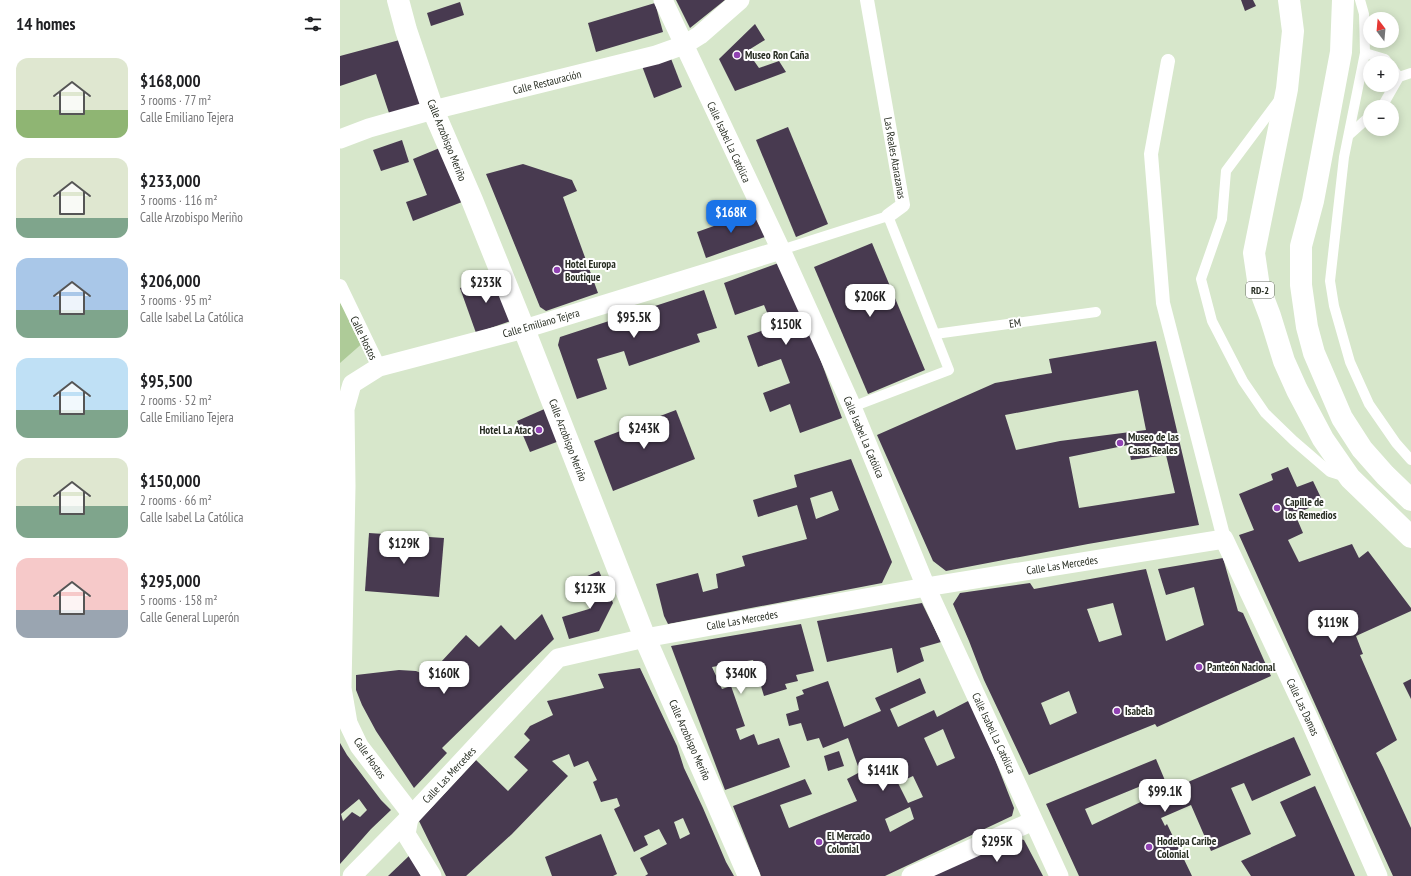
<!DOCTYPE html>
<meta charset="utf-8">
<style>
body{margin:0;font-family:"PT Sans Narrow",sans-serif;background:#f6f6f6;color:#202124;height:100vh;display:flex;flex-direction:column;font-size:15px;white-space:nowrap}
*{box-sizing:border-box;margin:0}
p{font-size:13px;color:#757577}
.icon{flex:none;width:22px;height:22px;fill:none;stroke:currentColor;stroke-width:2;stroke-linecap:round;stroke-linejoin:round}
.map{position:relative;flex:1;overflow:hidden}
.details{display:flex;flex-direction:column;background:#fff;width:340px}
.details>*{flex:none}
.needle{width:26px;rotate:344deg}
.controls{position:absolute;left:1023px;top:12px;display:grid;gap:8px}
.controls a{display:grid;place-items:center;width:36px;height:36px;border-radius:50%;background:#fff;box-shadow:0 2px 10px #0003;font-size:20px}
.price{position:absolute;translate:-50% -34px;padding:0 9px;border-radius:8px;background:#fff;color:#222;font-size:13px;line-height:26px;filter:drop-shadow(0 1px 2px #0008)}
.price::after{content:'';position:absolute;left:50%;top:24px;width:12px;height:9px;margin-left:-6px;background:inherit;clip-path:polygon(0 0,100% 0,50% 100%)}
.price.active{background:#1a73e8;color:#fff}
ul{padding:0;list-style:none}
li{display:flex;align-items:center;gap:12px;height:100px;padding:0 16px}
li span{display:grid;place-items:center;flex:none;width:112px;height:80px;border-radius:12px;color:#555}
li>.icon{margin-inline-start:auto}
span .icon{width:48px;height:48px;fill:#fffc;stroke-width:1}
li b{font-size:17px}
h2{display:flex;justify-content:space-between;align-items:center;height:48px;padding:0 16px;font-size:17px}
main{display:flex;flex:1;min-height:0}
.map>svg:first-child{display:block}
.green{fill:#aecb98}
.building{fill:#483a50;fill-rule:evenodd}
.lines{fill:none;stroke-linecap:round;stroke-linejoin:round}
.service{stroke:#fff;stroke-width:10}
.pedestrian{stroke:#fff;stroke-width:14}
.minor{stroke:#fff;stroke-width:19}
.tertiary{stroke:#fff;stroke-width:22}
.primary{stroke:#fff;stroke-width:22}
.poi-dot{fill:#9042b2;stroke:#fff;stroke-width:1.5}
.labels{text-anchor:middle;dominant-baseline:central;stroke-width:4;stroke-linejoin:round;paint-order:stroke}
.shield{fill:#fff;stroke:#686c64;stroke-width:1}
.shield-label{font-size:10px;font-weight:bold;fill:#272d22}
.poi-label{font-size:11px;font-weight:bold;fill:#272d22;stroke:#fff;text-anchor:start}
.street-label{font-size:11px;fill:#272d22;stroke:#fff}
</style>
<main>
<section class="details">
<h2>14 homes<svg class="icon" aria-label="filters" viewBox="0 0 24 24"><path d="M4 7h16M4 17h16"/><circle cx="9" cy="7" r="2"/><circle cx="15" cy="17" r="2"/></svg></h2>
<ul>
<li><span style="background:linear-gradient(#dfe7d0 65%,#8fb573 0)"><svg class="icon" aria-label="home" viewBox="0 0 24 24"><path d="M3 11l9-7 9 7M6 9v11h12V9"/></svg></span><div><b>$168,000</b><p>3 rooms · 77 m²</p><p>Calle Emiliano Tejera</p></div></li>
<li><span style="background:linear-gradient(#dfe7d0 75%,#7fa58c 0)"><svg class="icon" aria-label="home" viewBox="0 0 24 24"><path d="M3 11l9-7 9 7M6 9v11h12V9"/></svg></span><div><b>$233,000</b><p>3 rooms · 116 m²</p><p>Calle Arzobispo Meriño</p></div></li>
<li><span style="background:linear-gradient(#a9c7e8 65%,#7fa58c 0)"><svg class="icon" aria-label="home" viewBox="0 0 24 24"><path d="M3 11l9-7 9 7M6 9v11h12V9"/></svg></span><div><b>$206,000</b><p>3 rooms · 95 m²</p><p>Calle Isabel La Católica</p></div></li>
<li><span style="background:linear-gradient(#bfe0f5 65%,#7fa58c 0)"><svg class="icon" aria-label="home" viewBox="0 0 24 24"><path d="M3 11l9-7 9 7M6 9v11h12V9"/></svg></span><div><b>$95,500</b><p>2 rooms · 52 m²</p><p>Calle Emiliano Tejera</p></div></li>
<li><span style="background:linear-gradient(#dfe7d0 60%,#7fa58c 0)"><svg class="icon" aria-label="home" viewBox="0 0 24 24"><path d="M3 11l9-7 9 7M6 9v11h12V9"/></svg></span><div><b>$150,000</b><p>2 rooms · 66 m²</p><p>Calle Isabel La Católica</p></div></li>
<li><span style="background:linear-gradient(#f6c9c9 65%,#9aa5b1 0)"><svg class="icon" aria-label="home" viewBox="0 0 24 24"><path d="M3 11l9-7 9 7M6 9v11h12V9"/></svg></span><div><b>$295,000</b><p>5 rooms · 158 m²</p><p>Calle General Luperón</p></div></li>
</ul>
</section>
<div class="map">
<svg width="1071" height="876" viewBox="0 0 1071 876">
<rect width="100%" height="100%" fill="#d7e7cb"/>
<path class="green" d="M0 303 25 341 0 363Z"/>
<g class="building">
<path d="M336 0H385L350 28Z"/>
<path d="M901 0H913L916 6 905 11Z"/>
<path d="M120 2 124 15 91 26 87 13Z"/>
<path d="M315 3 323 32 256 52 248 23Z"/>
<path d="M415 24 425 40 407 51 419 68 439 61 446 72 395 91 379 59Z"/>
<path d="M67 38 85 107 50 116 36 74 0 86V56Z"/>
<path d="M330 56 342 87 314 98 302 66Z"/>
<path d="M448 127 488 224 456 237 416 140Z"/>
<path d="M62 140 69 162 41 171 33 150Z"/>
<path d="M102 147 122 202 73 221 66 202 87 195 73 159Z"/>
<path d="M183 164 232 180 237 191 223 197 258 293 206 311 200 307 146 174Z"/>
<path d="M416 211 425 237 366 258 357 232Z"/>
<path d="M532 243 585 370 528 394 474 267Z"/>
<path d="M444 261 502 418 460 433 450 404 430 412 423 393 450 383 441 359 418 367 407 336 433 327 424 305 395 315 384 283Z"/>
<path d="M155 276 171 321 136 333 120 288Z"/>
<path d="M364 290 377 328 357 334 360 342 289 366 284 351 257 359 267 389 237 399 218 345 220 337Z"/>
<path d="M816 341 859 525 748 544 606 571 593 561 537 435 655 383 712 373 709 359ZM798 390 806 430 720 441 676 450 665 415ZM788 445 791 460 826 455 835 493 739 508 729 457Z"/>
<path d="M209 407 222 440 190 452 177 421Z"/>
<path d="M336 410 355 459 273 491 254 441Z"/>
<path d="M511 459 552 562 542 583 328 624 324 616 316 584 358 573 363 592 378 588 376 574 405 566 402 556 467 539 457 505 418 517 413 500 457 487 454 475ZM492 491 499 510 476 519 470 498Z"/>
<path d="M948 467 957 487 973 481 983 502 955 514 963 533 948 540 959 562 1012 544 1019 558 1028 551 1071 608V611L1016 636 1023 654 1020 655 1057 740 1036 753 1043 767 1071 828V876H1053L1010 782 899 535 914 530 899 494 933 480 931 474Z"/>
<path d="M29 533 104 538 99 597 25 591Z"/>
<path d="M883 558 898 611 903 613 931 676 817 727 815 724 689 775 644 680 629 641 613 604 620 593 690 583 694 589 806 569 826 641 864 625 854 587 826 595 818 569ZM773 603 782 635 759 642 747 609ZM729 691 737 713 710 725 701 703Z"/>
<path d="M259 571 273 603 259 631 229 639 222 617 249 609 254 597 245 577Z"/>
<path d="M582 603 601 642 580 648 584 661 557 673 552 648 487 662 477 621Z"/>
<path d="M202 614 214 639 102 748 107 753 74 788 36 731 22 705 16 690V675L59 670 76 671 88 676 126 635 139 647 161 625 175 640Z"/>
<path d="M461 624 474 671 456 675 458 681 445 684 447 689 424 696 413 660 372 667 382 689 391 686 405 726 396 729 400 740 414 734 418 745 439 738 450 767 385 790 331 646Z"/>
<path d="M300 668 337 746 344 768 363 808 386 862 394 876H305L308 874 300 858 327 844 319 829 304 836 308 845 294 852 274 809 280 806 277 798 261 802 253 782 257 780 248 761 234 767 229 754 212 761 228 776 172 834 126 876H106L79 821 136 760 168 791 188 770 174 757 190 740 184 734 190 726 213 715 207 701 264 688 258 674ZM343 818 350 834 340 839 334 822Z"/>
<path d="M580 678 586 693 550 709 558 727 594 710 597 717 630 700 649 744 674 808 672 816 545 876H421L393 806 465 779 472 794 440 805 449 828 517 801 507 779 520 772 508 738 483 748 479 738 467 741 461 723 449 726 446 714 459 710 456 697 464 694 462 690 488 681 504 727 541 711 535 698ZM603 729 615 758 597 766 584 738ZM573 776 583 797 568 803 558 783ZM570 807 574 819 550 832 545 819Z"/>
<path d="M1071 679V699L1063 683Z"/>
<path d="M954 737 971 775 912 801 904 783 891 788 911 834 871 851 851 805 821 818 825 826 827 824 852 876H739L706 804 816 759 829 790ZM801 786 807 799 752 825 745 809Z"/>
<path d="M0 743 7 755 41 800 51 810 31 829 0 864ZM19 799 27 810 20 817 12 812 3 821 1 814Z"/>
<path d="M499 751 504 766 488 771 484 756Z"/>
<path d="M975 786 1015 876H911L901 861 956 836 940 802Z"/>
<path d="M261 834 277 874 273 876H212L205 857Z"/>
<path d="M676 838 684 840 703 876H587Z"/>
<path d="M70 855 81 876H48Z"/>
</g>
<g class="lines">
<g class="service">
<path d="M1020 0 1024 14 1025 53 1004 157 990 281 994 306 1010 362 1029 404 1056 443 1071 460"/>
<path d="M1025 53 1045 59 1048 63"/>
<path d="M1059 77 1071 73"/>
<path d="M939 100 886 171 882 219 861 279 872 321 903 381 925 413 954 441 990 472 1006 477"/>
<path d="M1040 107 1043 105 1059 77 1052 68"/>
<path d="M1010 134 1030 116"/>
<path d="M441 250 548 216 609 370 512 407"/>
<path d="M595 334 756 312"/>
</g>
<g class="pedestrian">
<path d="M527 0 563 205 548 216"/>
<path d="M828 61 811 154 823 303 884 539"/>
<path d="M0 286 39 367"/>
</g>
<g class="minor">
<path d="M323 0 441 250 512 407 586 587 719 876"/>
<path d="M0 139 29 128 93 110 316 55 344 45 360 35 400 0"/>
<path d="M12 876 69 818 218 658 305 638 586 587 884 539 969 719 1038 876"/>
<path d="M92 876 66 834 69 818V811L19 746 8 723 2 688 6 486 5 409 12 384 39 367 184 329 441 250"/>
<path d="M571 876 693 821"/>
</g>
<path class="tertiary" d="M58 0 66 30 93 110 132 200 184 329 305 638 409 876"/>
<g class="primary">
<path d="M949 0 953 31 947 89 914 253 919 287 930 316 944 361 957 390 983 439 1010 478 1071 537"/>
<path d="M1003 0 1001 52 973 201 961 246V285L967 327 974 353 1002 418 1022 449 1045 475 1071 500"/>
</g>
</g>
<g class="poi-dot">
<circle cx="397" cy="55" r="4"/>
<circle cx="217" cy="270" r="4"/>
<circle cx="199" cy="430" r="4"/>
<circle cx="780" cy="443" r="4"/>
<circle cx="937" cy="508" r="4"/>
<circle cx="859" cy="667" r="4"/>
<circle cx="777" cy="711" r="4"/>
<circle cx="479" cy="842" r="4"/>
<circle cx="809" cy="847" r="4"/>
</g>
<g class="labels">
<rect class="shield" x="906" y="282" width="28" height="16" rx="3"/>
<g class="shield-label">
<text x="920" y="290">RD-2</text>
</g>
<g class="poi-label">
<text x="405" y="55">Museo Ron Caña</text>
<text x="225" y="264">Hotel Europa<tspan x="225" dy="13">Boutique</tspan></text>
<text x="191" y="430" text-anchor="end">Hotel La Atac</text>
<text x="788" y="437">Museo de las<tspan x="788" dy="13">Casas Reales</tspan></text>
<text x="945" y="502">Capille de<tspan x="945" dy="13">los Remedios</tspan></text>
<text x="867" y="667">Panteón Nacional</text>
<text x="785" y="711">Isabela</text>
<text x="487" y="836">El Mercado<tspan x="487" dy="13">Colonial</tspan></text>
<text x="817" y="841">Hodelpa Caribe<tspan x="817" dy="13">Colonial</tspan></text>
</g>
<g class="street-label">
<text transform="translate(207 82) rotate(-14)">Calle Restauración</text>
<text transform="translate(107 140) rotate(68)">Calle Arzobispo Meriño</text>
<text transform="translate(389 142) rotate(65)">Calle Isabel La Católica</text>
<text transform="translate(555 158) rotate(80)">Las Reales Atarazanas</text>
<text transform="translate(201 323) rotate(-16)">Calle Emiliano Tejera</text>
<text transform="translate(675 323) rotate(-8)">EM</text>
<text transform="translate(24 338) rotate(64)">Calle Hostos</text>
<text transform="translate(524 437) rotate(67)">Calle Isabel La Católica</text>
<text transform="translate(228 440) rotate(69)">Calle Arzobispo Meriño</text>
<text transform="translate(722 565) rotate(-9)">Calle Las Mercedes</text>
<text transform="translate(402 620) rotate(-10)">Calle Las Mercedes</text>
<text transform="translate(963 707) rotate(65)">Calle Las Damas</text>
<text transform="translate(654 733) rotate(65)">Calle Isabel La Católica</text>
<text transform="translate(350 740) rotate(66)">Calle Arzobispo Meriño</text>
<text transform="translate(30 758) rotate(55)">Calle Hostos</text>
<text transform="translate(109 775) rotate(-47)">Calle Las Mercedes</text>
</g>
</g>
</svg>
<div class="controls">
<a><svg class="needle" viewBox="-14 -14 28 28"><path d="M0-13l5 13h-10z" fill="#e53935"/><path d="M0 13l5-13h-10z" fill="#757577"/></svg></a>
<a>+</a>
<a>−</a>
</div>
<b class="price active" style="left:391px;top:234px">$168K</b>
<b class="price" style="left:146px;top:304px">$233K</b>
<b class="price" style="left:530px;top:318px">$206K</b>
<b class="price" style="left:294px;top:339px">$95.5K</b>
<b class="price" style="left:446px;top:346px">$150K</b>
<b class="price" style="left:304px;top:450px">$243K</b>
<b class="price" style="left:64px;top:565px">$129K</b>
<b class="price" style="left:250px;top:610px">$123K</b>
<b class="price" style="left:993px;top:644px">$119K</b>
<b class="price" style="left:104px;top:695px">$160K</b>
<b class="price" style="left:401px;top:695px">$340K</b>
<b class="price" style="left:543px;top:792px">$141K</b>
<b class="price" style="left:825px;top:813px">$99.1K</b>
<b class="price" style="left:657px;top:863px">$295K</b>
</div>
</main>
